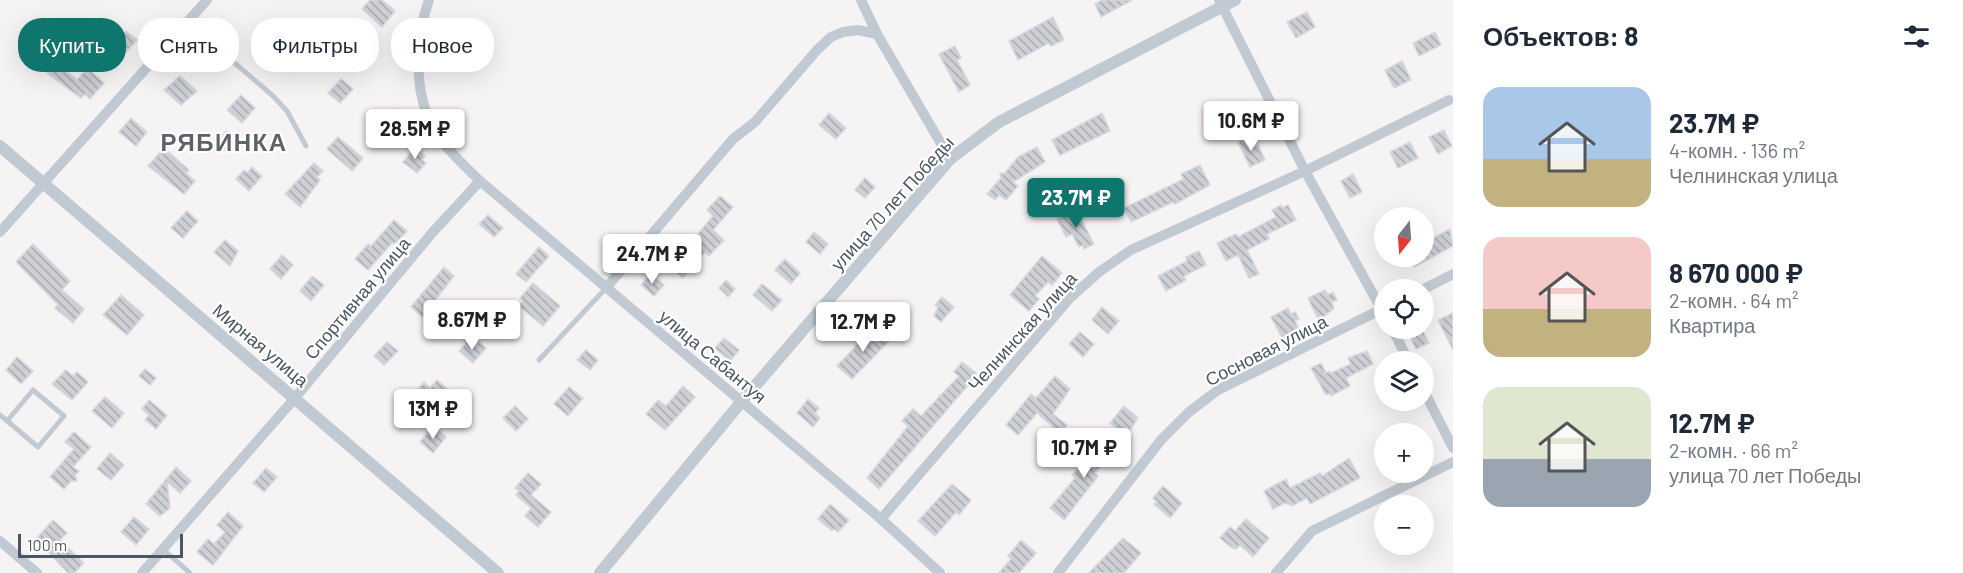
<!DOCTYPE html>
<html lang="ru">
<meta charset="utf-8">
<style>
body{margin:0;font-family:Barlow,sans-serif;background:#f6f6f7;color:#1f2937;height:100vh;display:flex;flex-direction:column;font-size:22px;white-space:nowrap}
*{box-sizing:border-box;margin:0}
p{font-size:20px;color:#747a83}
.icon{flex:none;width:33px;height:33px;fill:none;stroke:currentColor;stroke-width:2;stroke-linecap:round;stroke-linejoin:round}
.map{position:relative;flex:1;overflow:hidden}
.details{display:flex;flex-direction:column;background:#fff;width:510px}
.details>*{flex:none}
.top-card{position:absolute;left:18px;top:18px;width:570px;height:54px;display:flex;gap:12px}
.needle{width:39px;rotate:197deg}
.tools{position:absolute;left:1374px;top:207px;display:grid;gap:12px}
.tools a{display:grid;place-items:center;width:60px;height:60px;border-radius:50%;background:#fff;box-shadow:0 6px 24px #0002;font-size:30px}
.scale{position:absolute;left:18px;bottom:15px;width:165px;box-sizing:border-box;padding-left:6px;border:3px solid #4a5661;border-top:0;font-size:16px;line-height:21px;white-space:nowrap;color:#4a5661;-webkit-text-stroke:4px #fff;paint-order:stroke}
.price{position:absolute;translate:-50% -51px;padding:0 14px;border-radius:6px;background:#fff;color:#222;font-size:20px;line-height:39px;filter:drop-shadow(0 2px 3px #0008)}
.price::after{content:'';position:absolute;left:50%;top:36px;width:18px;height:14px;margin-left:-9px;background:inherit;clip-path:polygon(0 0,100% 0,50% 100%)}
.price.selected{background:#0f766e;color:#fff}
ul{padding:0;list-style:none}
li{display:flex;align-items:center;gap:18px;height:150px;padding:0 30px}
li span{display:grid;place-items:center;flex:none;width:168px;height:120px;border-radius:18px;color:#555}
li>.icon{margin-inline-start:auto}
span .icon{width:72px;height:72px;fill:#fffc;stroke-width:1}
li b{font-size:26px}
h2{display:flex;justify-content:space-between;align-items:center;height:72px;padding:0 30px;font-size:26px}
.tag{padding:0 21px;border-radius:24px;background:#fff;box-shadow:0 6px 24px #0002;font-size:21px;line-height:54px}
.tag.selected{background:#0f766e;color:#fff}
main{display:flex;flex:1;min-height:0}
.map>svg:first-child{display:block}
.building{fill:url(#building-back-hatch);stroke:#d7d9de;stroke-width:1.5}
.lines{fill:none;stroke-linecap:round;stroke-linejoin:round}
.service{stroke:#c1cad2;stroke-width:5}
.minor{stroke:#c1cad2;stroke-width:10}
.tertiary{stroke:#c1cad2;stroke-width:12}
.labels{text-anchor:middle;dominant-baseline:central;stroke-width:4.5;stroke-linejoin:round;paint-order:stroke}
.street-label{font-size:18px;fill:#4a5661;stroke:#fff}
.district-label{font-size:24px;font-weight:bold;letter-spacing:1.5px;fill:#5f6368;stroke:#fff}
</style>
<main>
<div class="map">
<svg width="1453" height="573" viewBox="0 0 1453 573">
<defs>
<pattern id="building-back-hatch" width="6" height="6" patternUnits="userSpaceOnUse" patternTransform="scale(1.5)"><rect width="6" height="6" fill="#cdcfd5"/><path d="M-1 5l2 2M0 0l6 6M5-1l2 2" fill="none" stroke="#a8abb0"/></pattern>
</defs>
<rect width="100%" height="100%" fill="#f5f3f3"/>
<g class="building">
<path d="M370 0H382L395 11 382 27 362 9Z"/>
<path d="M1102 0H1132L1101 17 1095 4Z"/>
<path d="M1307 12 1315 27 1296 38 1287 22Z"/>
<path d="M1053 17 1064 40 1051 46 1049 43 1018 60 1009 41Z"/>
<path d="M126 31 137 40 125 53 114 44Z"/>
<path d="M1435 32 1441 45 1419 56 1413 43Z"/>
<path d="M295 41 308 52 291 72 280 64 285 58 283 56Z"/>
<path d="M955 46 961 58 957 60 970 85 959 92 939 54Z"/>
<path d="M1402 61 1411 80 1394 88 1385 70Z"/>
<path d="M56 62 77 80 87 68 104 83 90 99 85 94 81 98 47 73Z"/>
<path d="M180 76 197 91 181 105 164 90Z"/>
<path d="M341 79 353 89 340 103 328 93Z"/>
<path d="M241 95 255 108 242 123 227 110Z"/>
<path d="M399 109 408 116 404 120 412 127 403 137 391 127 394 124 390 120Z"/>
<path d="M829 113 846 128 836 139 819 125Z"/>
<path d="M1102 113 1110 131 1060 155 1052 140Z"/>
<path d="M131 118 147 132 136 146 119 132Z"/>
<path d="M1444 130 1452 146 1438 154 1429 137Z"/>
<path d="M226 131 233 141 225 150 217 142Z"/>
<path d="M338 137 363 158 352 171 327 149Z"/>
<path d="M1249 137 1254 147 1258 145 1265 160 1250 167 1238 142Z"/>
<path d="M1410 142 1418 158 1398 168 1390 152Z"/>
<path d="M416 147 425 156 422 160 426 163 417 173 403 162Z"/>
<path d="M1037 147 1045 162 1013 182 1018 186 1006 200 999 195 995 200 987 194 1001 178 1000 173 1004 174 1018 157Z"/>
<path d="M164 148 189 170 186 173 195 181 184 194 148 166Z"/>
<path d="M314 163 323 171 317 177 320 180 300 207 285 194Z"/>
<path d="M1200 165 1210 185 1175 204 1173 202 1131 222 1124 208 1184 179 1181 174Z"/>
<path d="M252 167 262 176 249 191 236 179 244 170 247 173Z"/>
<path d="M1353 174 1362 192 1350 198 1341 181Z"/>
<path d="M865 178 875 187 865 198 855 190Z"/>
<path d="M720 196 733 207 713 230 724 240 709 256 705 252 683 278 665 263 676 250 681 253 713 216 707 210Z"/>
<path d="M1281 205 1282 208 1288 205 1296 220 1267 234 1269 239 1247 250 1259 274 1249 278 1238 255 1226 261 1217 243 1236 234 1238 237 1276 217 1272 210Z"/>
<path d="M1076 209 1094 244 1084 249 1083 245 1079 247 1072 234 1066 237 1057 219Z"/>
<path d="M187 211 198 221 183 238 171 228Z"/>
<path d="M488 215 503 228 494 237 479 224Z"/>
<path d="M394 220 407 231 397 242 391 244 368 270 355 259 368 244 371 246Z"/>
<path d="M1450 229 1453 246 1414 267 1409 256H1424V243Z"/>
<path d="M814 232 828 244 820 254 806 242Z"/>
<path d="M225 240 238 251 230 266 214 252Z"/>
<path d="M33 244 70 281 62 290 84 309 73 323 55 308 58 305 16 262Z"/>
<path d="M539 247 549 256 526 282 516 274Z"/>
<path d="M1199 251 1206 265 1184 276 1186 280 1166 291 1158 276 1187 261 1186 257Z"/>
<path d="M282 255 293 265 281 279 270 269Z"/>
<path d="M1042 256 1062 273 1052 285 1048 282 1035 296 1039 299 1029 311 1010 295Z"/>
<path d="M785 259 800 273 791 284 775 270Z"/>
<path d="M444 267 454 276 422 317 411 307Z"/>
<path d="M651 274 664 285 654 296 641 285Z"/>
<path d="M312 276 324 285 311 301 300 291Z"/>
<path d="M726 280 735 289 728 297 719 288Z"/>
<path d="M533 283 560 306 543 326 519 306 523 301 520 298Z"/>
<path d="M762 284 782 300 772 311 753 295Z"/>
<path d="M1325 290 1328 295 1333 292 1337 300 1331 302 1334 308 1321 319 1317 317 1308 298Z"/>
<path d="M121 295 144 315 127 335 103 315Z"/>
<path d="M942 297 954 307 941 322 934 316 938 307 935 305Z"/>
<path d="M1102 307 1119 321 1108 334 1092 320Z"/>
<path d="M1288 308 1291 314 1295 312 1299 319 1295 321 1298 327 1285 338 1281 336 1271 317Z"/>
<path d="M1453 313V350L1438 320Z"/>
<path d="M874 327 890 340 852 379 837 366Z"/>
<path d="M1421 328 1429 343 1416 349 1409 334Z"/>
<path d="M1080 332 1094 344 1083 357 1069 344Z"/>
<path d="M724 338 739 350 730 361 715 348Z"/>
<path d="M468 341 475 347 479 342 486 348 473 363 459 351Z"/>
<path d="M387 342 398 351 384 365 374 356Z"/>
<path d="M586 350 598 360 590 370 577 360Z"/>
<path d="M1367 351 1373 364 1346 378 1350 386 1331 396 1330 393 1326 395 1311 368 1321 363 1326 373 1330 371 1331 373 1351 364 1348 358Z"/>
<path d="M17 357 33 371 21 384 6 370Z"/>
<path d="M962 362 976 373 969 384 879 489 867 478 908 426 902 421 913 409 921 416 959 376 954 372Z"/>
<path d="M145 369 156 378 150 385 139 376Z"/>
<path d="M66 370 73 376 77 372 88 382 72 400 52 384Z"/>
<path d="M1055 376 1070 389 1053 414 1067 425 1060 433 1037 413 1018 435 1006 425 1031 394 1036 398Z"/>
<path d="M437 380 450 391 432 411 413 395 424 382 430 388Z"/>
<path d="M683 386 695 397 665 430 646 414 658 400 666 406Z"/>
<path d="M569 387 583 398 568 416 554 404Z"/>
<path d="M105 397 124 413 112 428 92 411Z"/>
<path d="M808 399 819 408 815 413 820 418 813 427 797 413Z"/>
<path d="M149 400 167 415 156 429 145 420 149 415 142 409Z"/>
<path d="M515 406 528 419 516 431 503 418Z"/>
<path d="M1124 406 1138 418 1130 430 1127 427 1122 433 1110 423Z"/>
<path d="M433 426 446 437 433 453 420 442Z"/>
<path d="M74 432 91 447 73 467 79 471 75 475 77 481H71L64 489 50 477 74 449 65 442Z"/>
<path d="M1108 437 1121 448 1113 457 1110 455 1095 473 1098 476 1064 520 1050 508 1075 478 1072 475 1079 467 1082 470 1095 455 1091 452 1100 441 1103 443Z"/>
<path d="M110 453 124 465 111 480 97 469Z"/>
<path d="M1349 458 1360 478 1310 504 1307 498 1292 506 1285 503 1273 509 1264 491 1286 479 1290 488 1320 473 1322 476Z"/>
<path d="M176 467 191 481 180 493 167 482 170 508 160 516 146 504Z"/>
<path d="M266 468 277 477 264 492 253 483Z"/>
<path d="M528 473 541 484 531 495 551 512 538 527 525 516 531 508 516 495 519 491 515 488Z"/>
<path d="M952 484 971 500 959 515 956 512 935 536 918 521Z"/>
<path d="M1163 486 1182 503 1170 518 1154 504 1157 502 1153 498Z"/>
<path d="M830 504 849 520 838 532 834 529 832 531 818 519Z"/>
<path d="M228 512 243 526 213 565 197 552 208 539 214 544 225 532 217 525Z"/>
<path d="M134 517 149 529 136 545 121 532Z"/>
<path d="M1246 519 1269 538 1253 557 1240 545 1236 549 1232 548 1220 538 1230 527 1235 531Z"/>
<path d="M53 520 67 533 60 540 84 563 74 573H68L36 539Z"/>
<path d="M1123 538 1141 553 1124 573H1089Z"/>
<path d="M1021 540 1036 553 1019 573H999L1011 559 1008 556Z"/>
</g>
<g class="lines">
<g class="service">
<path d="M188 23 272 95 287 111 306 146"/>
<path d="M539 360 606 288"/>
<path d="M0 415 38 447 64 416 33 390 7 421"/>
<path d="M164 550 190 573"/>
</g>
<g class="minor">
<path d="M429 0C414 41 413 99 438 136 450 153 466 167 480 181L881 519 940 573"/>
<path d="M861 0 877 34 950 159"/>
<path d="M1219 0 1305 171 1384 314"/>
<path d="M0 232 207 0"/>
<path d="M606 288 733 139 755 122 817 50 831 37 843 32 858 30 877 34"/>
<path d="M1422 290 1453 274"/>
<path d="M1392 328 1409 362"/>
<path d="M1424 391 1453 448"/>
<path d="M881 519 1070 298 1099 272 1131 250 1305 171 1449 100"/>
<path d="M0 541 37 573"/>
<path d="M142 573 295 398 432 233 480 181"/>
<path d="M1058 573 1161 440 1189 412 1218 390 1384 308"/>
<path d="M1276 573 1312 531 1453 462"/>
</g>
<g class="tertiary">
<path d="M0 146 498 573"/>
<path d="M600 573 742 401 950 159 999 122 1235 0"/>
</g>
</g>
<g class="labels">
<g class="street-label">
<text transform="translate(892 203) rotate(-48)">улица 70 лет Победы</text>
<text transform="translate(357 298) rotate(-50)">Спортивная улица</text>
<text transform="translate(1022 331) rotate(-48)">Челнинская улица</text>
<text transform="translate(261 345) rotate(40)">Мирная улица</text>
<text transform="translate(1266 350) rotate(-27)">Сосновая улица</text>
<text transform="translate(713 356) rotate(40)">улица Сабантуя</text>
</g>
<g class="district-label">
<text x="224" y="141">РЯБИНКА</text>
</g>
</g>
</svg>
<div class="tools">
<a><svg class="needle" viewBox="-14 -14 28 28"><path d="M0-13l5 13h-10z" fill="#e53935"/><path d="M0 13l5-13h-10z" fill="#747a83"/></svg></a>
<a><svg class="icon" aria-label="locate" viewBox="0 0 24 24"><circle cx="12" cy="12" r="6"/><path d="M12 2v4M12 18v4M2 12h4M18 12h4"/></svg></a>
<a><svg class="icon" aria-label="layers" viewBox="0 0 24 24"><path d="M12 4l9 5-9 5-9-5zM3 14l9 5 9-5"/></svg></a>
<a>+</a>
<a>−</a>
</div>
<div class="scale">100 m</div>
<b class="price" style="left:1251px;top:152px">10.6M ₽</b>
<b class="price" style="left:415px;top:160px">28.5M ₽</b>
<b class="price selected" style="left:1076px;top:229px">23.7M ₽</b>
<b class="price" style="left:652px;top:285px">24.7M ₽</b>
<b class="price" style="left:472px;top:351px">8.67M ₽</b>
<b class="price" style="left:863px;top:353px">12.7M ₽</b>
<b class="price" style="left:433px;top:440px">13M ₽</b>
<b class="price" style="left:1084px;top:479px">10.7M ₽</b>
<div class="top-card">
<a class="tag selected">Купить</a>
<a class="tag">Снять</a>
<a class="tag">Фильтры</a>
<a class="tag">Новое</a>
</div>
</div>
<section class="details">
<h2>Объектов: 8<svg class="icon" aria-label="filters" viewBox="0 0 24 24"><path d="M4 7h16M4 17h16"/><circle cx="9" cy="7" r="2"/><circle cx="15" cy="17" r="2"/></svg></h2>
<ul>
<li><span style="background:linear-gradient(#a9c7e8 60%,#c2b280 0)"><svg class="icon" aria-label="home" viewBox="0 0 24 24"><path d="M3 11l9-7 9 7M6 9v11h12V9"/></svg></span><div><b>23.7M ₽</b><p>4-комн. · 136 m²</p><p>Челнинская улица</p></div></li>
<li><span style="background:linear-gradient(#f6c9c9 60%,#c2b280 0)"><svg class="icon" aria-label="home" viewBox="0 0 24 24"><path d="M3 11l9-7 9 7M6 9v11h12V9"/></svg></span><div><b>8 670 000 ₽</b><p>2-комн. · 64 m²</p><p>Квартира</p></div></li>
<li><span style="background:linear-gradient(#dfe7d0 60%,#9aa5b1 0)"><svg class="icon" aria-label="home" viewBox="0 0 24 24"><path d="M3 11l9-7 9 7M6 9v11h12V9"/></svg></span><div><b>12.7M ₽</b><p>2-комн. · 66 m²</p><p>улица 70 лет Победы</p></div></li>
</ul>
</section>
</main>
